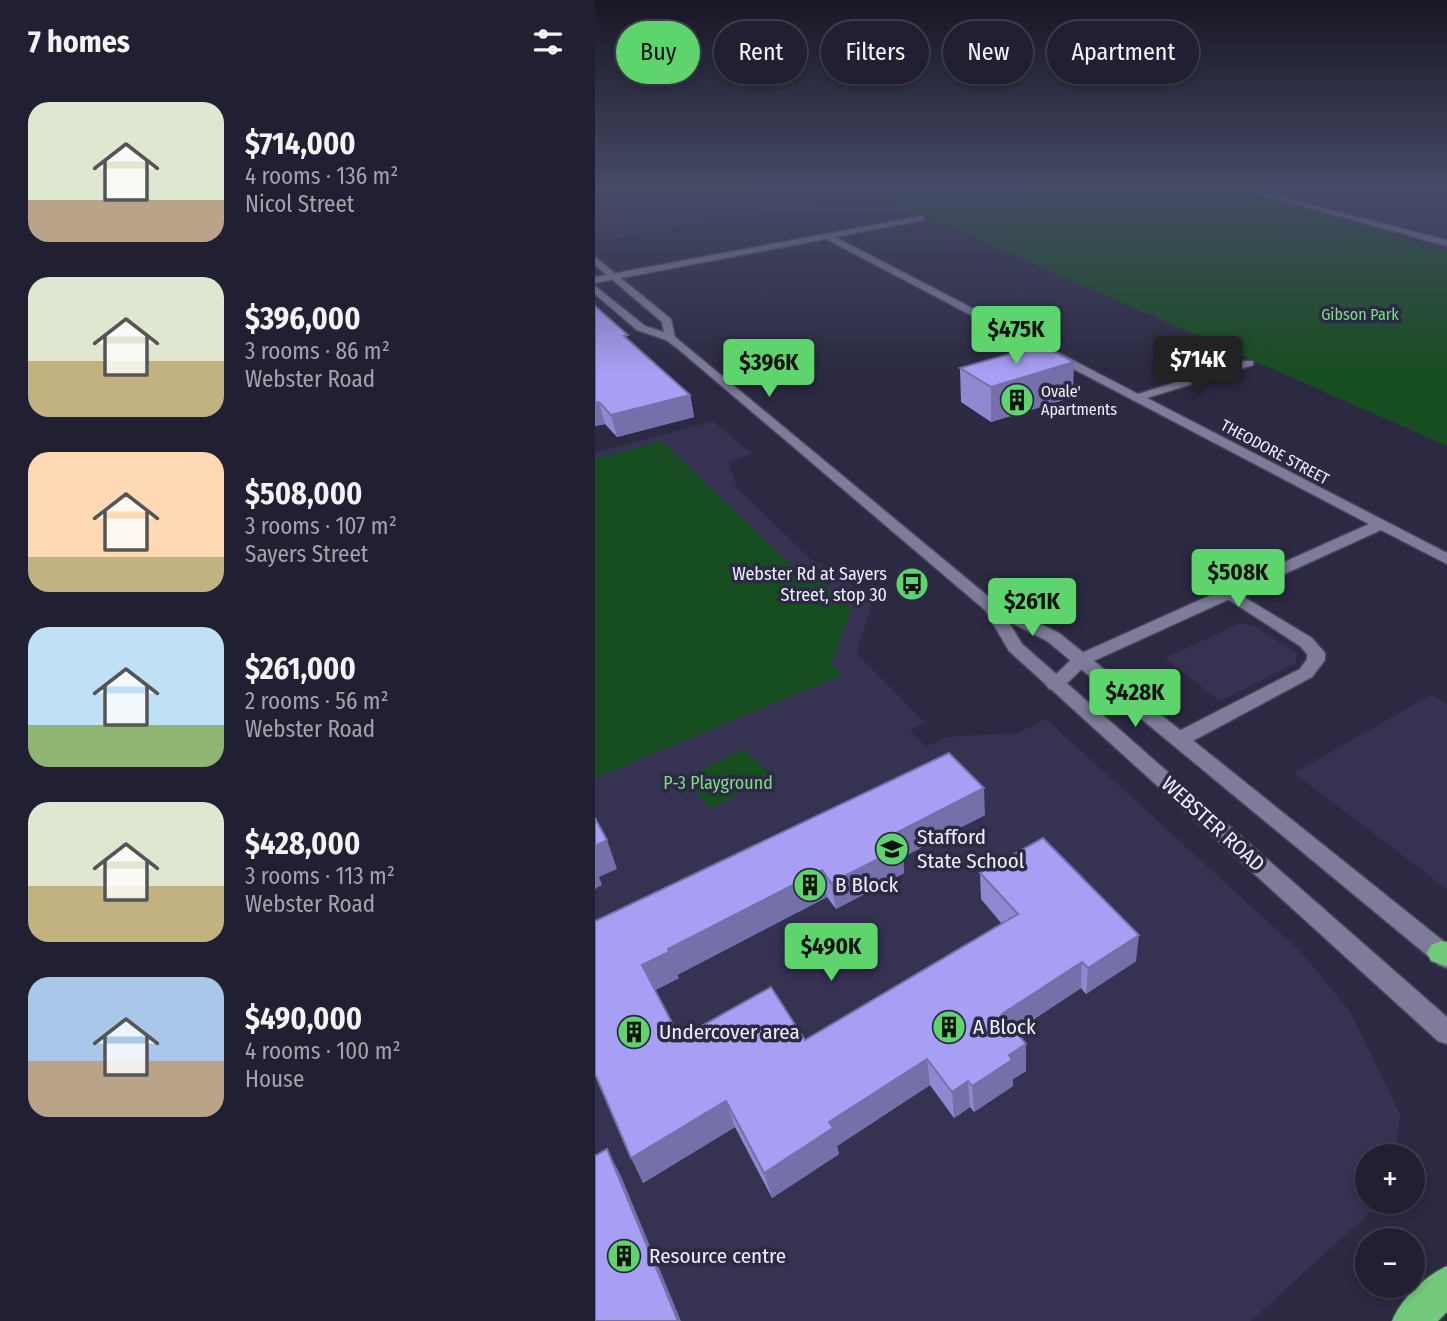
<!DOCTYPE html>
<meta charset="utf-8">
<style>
body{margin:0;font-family:"Fira Sans Condensed",sans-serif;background:#29283a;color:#f1f3f6;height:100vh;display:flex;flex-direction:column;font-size:26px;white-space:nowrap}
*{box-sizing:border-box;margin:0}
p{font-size:23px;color:#a2a3ac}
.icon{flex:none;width:38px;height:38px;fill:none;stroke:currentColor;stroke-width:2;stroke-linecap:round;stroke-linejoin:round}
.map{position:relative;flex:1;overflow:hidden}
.panel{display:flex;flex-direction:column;background:#212032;width:595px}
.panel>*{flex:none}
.hud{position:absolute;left:21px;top:21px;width:665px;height:63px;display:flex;gap:14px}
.tools{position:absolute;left:760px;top:1144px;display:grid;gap:14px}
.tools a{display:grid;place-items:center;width:70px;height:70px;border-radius:50%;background:#212032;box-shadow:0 4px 10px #0003,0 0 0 2px #3e3e4d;font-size:35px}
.price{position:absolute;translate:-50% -60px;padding:0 16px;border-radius:7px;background:#5dd56c;color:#111;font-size:23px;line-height:46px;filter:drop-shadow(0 2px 4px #0008)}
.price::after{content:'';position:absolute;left:50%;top:42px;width:21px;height:16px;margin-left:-10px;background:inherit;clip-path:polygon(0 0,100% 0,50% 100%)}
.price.current{background:#222;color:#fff}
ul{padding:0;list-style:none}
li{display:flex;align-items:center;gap:21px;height:175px;padding:0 28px}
li span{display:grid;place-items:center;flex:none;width:196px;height:140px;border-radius:21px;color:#555}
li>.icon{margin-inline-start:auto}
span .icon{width:84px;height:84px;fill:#fffc;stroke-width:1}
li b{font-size:30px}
h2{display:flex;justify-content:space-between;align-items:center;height:84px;padding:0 28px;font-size:30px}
.chip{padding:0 24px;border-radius:32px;background:#212032;box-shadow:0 4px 10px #0003,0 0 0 2px #3e3e4d;font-size:24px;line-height:63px}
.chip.current{background:#5dd56c;color:#111}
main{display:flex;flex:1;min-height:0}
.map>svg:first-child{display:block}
.built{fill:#353252}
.green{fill:#174e1f}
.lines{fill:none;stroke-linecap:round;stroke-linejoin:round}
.lane-casing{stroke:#4a475c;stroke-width:3}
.street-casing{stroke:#4a475c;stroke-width:3}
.secondary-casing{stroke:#4a475c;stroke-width:3}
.highway-casing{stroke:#4a475c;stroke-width:3}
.lane{fill:#7e7c9a;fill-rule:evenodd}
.street{fill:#7e7c9a;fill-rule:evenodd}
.secondary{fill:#7e7c9a;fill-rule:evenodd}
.highway{fill:#73c97b;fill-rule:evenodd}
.wall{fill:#9089d1}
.shaded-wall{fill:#756faa}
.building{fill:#a79ff3;stroke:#756faa;stroke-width:2}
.labels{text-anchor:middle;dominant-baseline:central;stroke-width:7;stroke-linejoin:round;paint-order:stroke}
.far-park-label{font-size:16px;fill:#7fdd87;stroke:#2c2a43}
.far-poi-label{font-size:16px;fill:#f0effd;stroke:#2c2a43;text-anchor:start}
.far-street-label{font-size:16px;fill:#f0effd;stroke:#2c2a43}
.poi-label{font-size:18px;fill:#f0effd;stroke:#2c2a43;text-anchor:end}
.park-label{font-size:18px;fill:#7fdd87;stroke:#2c2a43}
.near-street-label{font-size:21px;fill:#f0effd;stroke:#2c2a43}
.near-poi-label{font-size:21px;fill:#f0effd;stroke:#2c2a43;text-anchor:start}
</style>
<main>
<section class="panel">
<h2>7 homes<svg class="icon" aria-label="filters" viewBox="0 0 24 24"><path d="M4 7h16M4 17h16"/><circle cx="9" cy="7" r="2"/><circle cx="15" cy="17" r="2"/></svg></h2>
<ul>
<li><span style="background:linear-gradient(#dfe7d0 70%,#b9a48a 0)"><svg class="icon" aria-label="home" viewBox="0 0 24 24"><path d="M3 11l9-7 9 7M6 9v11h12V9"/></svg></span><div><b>$714,000</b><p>4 rooms · 136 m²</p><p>Nicol Street</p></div></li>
<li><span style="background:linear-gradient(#dfe7d0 60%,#c2b280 0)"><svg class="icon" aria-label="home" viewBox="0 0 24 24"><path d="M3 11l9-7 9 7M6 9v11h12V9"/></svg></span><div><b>$396,000</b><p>3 rooms · 86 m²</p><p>Webster Road</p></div></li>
<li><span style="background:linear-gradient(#ffd9b3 75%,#c2b280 0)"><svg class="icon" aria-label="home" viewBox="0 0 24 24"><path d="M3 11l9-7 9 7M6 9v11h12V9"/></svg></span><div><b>$508,000</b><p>3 rooms · 107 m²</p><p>Sayers Street</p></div></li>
<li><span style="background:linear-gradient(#bfe0f5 70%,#8fb573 0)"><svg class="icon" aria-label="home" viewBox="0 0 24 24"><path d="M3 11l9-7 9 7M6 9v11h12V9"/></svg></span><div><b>$261,000</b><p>2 rooms · 56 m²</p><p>Webster Road</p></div></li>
<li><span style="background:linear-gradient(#dfe7d0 60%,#c2b280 0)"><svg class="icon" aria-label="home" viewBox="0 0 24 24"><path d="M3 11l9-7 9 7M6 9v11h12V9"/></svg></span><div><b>$428,000</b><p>3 rooms · 113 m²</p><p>Webster Road</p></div></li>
<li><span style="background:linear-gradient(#a9c7e8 60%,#b9a48a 0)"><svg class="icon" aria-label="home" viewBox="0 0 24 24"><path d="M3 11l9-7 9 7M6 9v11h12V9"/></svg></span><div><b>$490,000</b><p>4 rooms · 100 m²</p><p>House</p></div></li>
</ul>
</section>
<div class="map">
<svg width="852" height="1321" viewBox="0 0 852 1321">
<rect width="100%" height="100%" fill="#2c2a43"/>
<g class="built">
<path d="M0 188H314L0 242Z"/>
<path d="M638 188H852V251Z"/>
<path d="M118 421 157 454 133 462 142 488 215 559 240 570 277 606 261 653 329 722 315 730 331 747 352 737 423 733 451 719 705 951 754 1010 805 1114 800 1157H772V1202H786L656 1321H0V453Z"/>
<path d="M645 623 658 625 701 653V663L625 701 570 658Z"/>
<path d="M836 695 852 704V889L699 773Z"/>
</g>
<g class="green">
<path d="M314 188H638L852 251V446L279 193Z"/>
<path d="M66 441 196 565 224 579 256 610 236 664 247 675 0 778V459Z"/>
<path d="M148 749 176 776 116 809 89 779Z"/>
</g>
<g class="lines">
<defs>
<g id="lane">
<path d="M641 188H652L852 240V246Z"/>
<path d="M634 588 717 638 730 653V660L717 677 592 744H578L575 739 578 734 705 669 712 659V654L705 646 628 596 626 593Z"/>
</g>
<path id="street" d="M327 216 330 220 240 237 543 394 650 361H658V365L552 398 852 553V564L786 530 492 664 466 689H454L451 685 454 681 480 656 774 524 231 239 0 283V277Z"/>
<path id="secondary" d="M0 257 76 319 80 337 400 602 464 633 852 944V968L844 965 452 641 413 621 427 644 852 1017V1044L843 1041 414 651 390 610 82 348 71 340 42 330 0 294V286L50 326 69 332 67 322 0 265Z"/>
<g id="highway">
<path d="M846 941 852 942V966L836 961 832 953 836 945Z"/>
<path d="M852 1266V1312L843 1321H797C806 1299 830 1276 852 1266Z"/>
</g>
</defs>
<use href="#lane" class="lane-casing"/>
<use href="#street" class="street-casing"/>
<use href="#secondary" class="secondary-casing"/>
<use href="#highway" class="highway-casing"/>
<use href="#lane" class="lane"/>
<use href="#street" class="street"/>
<use href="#secondary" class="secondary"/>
<use href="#highway" class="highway"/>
</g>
<g class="wall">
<path d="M0 306 34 340 95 395 99 417 22 437 10 424 0 426Z"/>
<path d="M365 368 478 397 396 422 366 402Z"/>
<path d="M390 815 308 857 309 873 241 909 232 897 82 975 84 978 60 990 85 1038 210 1040 407 924 386 899 385 873 541 961 491 994 486 988 421 1031 431 1044V1071L418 1079V1086L379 1112 375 1107 359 1118 335 1085 242 1146 244 1154 177 1198 140 1127 48 1183 0 921Z"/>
</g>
<g class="shaded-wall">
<path d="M479 362 478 397 396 422V387Z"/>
<path d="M95 395 99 417 22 437 16 415Z"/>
<path d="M4 402 10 424 0 426V403Z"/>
<path d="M389 788 390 815 308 857 309 873 241 909 236 883 297 835Z"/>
<path d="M12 840 22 869 4 877 7 885 0 889V846Z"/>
<path d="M227 870 232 897 82 975 84 978 57 992 47 965 73 949Z"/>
<path d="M544 935 541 961 491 994 493 968Z"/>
<path d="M487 962 486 988 407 1040V1014Z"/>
<path d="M431 1044V1071L418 1079V1086L379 1112 377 1086 414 1055Z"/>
<path d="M332 1059 335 1085 242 1146 244 1154 177 1198 169 1173 234 1122Z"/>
<path d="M373 1081 375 1107 359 1118 357 1092Z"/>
<path d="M131 1101 140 1127 48 1183 36 1158Z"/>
<path d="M12 1149 26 1176 86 1321H83Z"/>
</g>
<g class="building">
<path d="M0 306 33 335 29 336 95 395 16 415 4 402 0 403Z"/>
<path d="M446 345 479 362 396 387 365 368Z"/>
<path d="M354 753 389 788 297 835 307 847 236 883 227 870 73 949 74 952 47 965 85 1038 176 987 210 1040 423 914 385 873 448 838 544 935 493 968 487 962 407 1014 431 1044 414 1055 417 1060 377 1086 373 1081 357 1092 332 1059 234 1122 238 1128 169 1173 131 1101 36 1158 0 1074V921Z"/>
<path d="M0 818 12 840 0 846Z"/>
<path d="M12 1149 83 1321H0V1156Z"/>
</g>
<linearGradient id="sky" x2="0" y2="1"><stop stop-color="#181725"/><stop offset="0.5" stop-color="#454a66"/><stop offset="1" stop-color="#454a66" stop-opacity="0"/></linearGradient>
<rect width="852" height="373" fill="url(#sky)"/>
<defs>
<symbol id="building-disc" viewBox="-11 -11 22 22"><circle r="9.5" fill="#5dd56c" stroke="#2c2a43"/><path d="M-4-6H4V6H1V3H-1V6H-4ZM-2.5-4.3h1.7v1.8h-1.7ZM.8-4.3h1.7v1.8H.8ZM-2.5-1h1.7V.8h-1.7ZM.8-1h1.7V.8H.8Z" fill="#111"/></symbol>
<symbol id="bus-disc" viewBox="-11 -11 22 22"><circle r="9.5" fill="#5dd56c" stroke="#2c2a43"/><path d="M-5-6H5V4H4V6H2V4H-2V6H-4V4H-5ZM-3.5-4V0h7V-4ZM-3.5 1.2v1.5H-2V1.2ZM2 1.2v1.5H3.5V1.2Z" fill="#111"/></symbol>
<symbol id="school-disc" viewBox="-11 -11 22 22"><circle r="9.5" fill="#5dd56c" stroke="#2c2a43"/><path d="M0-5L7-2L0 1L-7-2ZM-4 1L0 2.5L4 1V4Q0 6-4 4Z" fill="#111"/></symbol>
</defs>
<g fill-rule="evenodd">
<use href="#building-disc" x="403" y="381" width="38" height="38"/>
<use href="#bus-disc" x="298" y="565" width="38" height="38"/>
<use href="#school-disc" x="278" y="830" width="38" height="38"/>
<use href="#building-disc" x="196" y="866" width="38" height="38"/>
<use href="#building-disc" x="335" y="1008" width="38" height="38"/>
<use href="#building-disc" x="20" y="1013" width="38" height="38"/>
<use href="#building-disc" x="10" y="1237" width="38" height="38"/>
</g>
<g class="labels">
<g class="far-park-label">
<text x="765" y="314">Gibson Park</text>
</g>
<g class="far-poi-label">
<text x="446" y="391">Ovale'<tspan x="446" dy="18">Apartments</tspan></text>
</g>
<g class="far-street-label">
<text transform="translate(680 452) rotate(28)">THEODORE STREET</text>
</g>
<g class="poi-label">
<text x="292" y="574">Webster Rd at Sayers<tspan x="292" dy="21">Street, stop 30</tspan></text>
</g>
<g class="park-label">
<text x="123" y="783">P-3 Playground</text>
</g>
<g class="near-street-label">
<text transform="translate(618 824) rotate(42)">WEBSTER ROAD</text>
</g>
<g class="near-poi-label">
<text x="322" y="837">Stafford<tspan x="322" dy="24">State School</tspan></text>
<text x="240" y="885">B Block</text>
<text x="378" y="1027">A Block</text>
<text x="64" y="1032">Undercover area</text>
<text x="54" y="1256">Resource centre</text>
</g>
</g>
</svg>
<div class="tools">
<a>+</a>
<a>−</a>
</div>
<b class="price" style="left:421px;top:366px">$475K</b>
<b class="price current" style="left:603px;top:396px">$714K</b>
<b class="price" style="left:174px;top:399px">$396K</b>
<b class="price" style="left:643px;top:609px">$508K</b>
<b class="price" style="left:437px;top:638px">$261K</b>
<b class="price" style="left:540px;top:729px">$428K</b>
<b class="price" style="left:236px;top:983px">$490K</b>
<div class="hud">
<a class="chip current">Buy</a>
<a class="chip">Rent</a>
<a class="chip">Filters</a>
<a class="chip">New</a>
<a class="chip">Apartment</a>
</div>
</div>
</main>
